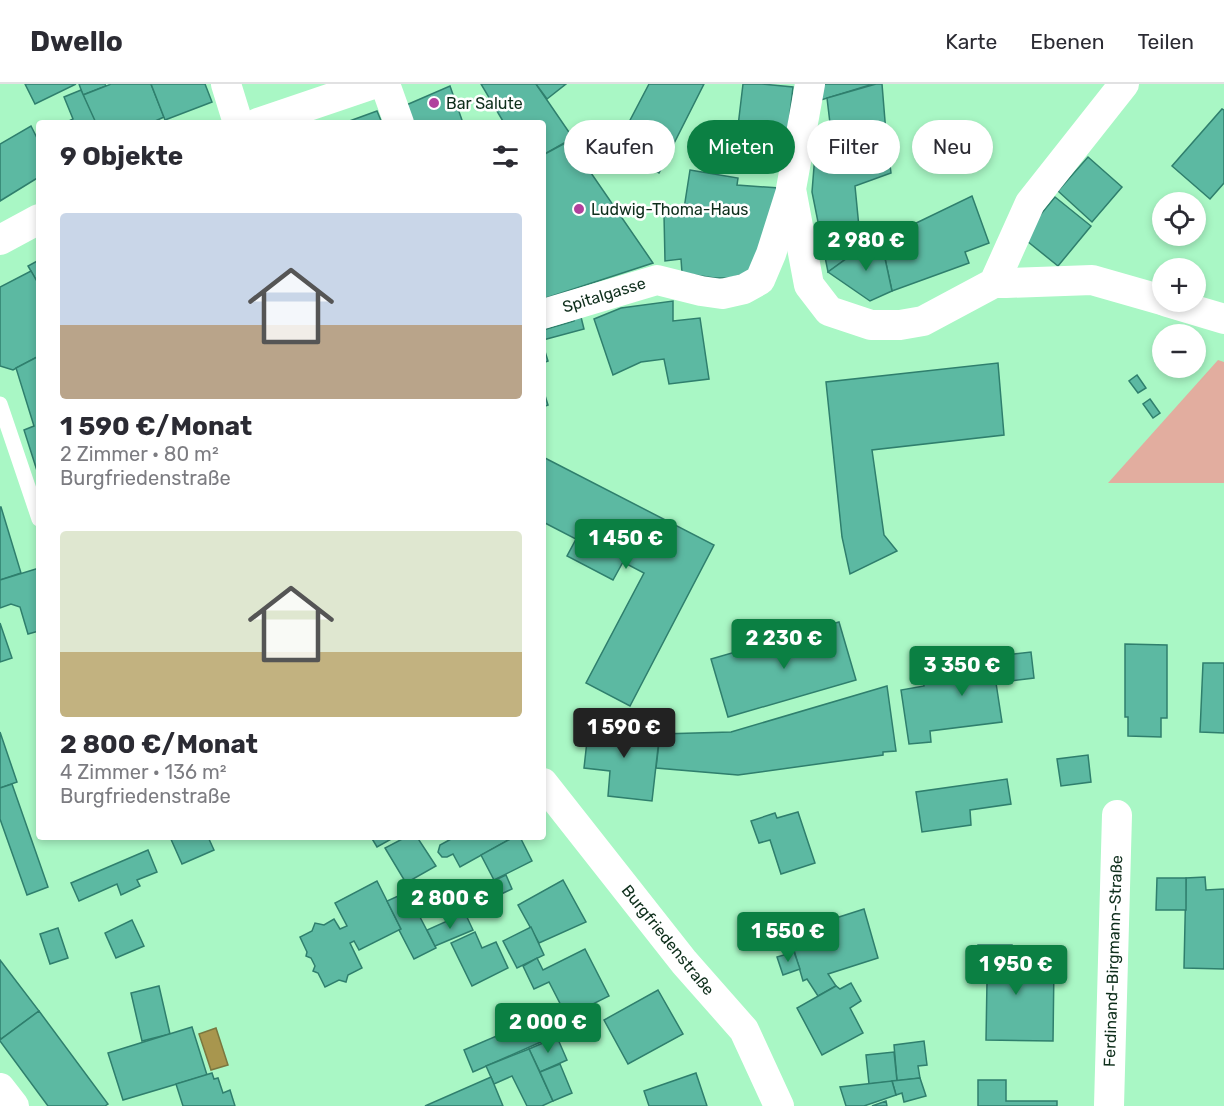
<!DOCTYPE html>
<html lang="de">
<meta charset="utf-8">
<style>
body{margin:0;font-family:Rubik,sans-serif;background:#f7f7f7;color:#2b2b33;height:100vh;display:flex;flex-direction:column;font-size:22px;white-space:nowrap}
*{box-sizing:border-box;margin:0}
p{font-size:20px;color:#7c7c81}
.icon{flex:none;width:33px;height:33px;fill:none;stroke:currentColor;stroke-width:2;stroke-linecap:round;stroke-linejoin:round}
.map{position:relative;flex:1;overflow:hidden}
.drawer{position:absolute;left:36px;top:36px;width:510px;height:720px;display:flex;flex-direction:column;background:#fff;border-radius:6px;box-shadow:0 3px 9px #0003}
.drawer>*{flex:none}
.guide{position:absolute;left:564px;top:36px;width:570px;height:54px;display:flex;gap:12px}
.tools{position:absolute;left:1152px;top:108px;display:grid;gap:12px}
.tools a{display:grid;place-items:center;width:54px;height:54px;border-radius:50%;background:#fff;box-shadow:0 3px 9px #0003;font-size:30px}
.price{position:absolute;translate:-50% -51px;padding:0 14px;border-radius:6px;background:#0b8043;color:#fff;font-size:20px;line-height:39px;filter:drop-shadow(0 2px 3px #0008)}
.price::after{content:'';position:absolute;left:50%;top:36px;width:18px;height:14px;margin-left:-9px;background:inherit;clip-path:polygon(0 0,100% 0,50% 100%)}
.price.active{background:#222;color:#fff}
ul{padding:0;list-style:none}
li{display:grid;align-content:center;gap:12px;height:318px;padding:0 24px}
li span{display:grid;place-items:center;height:186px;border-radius:6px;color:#555}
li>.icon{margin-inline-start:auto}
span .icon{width:108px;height:108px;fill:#fffc;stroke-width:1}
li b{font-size:26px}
h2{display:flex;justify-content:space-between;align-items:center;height:72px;padding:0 24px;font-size:26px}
.chip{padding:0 21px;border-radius:27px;background:#fff;box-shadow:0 3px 9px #0003;font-size:21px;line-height:54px}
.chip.active{background:#0b8043;color:#fff}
header{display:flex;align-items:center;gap:36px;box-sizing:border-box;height:84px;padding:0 30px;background:#fff;border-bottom:2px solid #e1e1e2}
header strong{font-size:28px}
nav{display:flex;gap:33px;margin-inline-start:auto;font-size:21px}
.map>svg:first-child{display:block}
.green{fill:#e2ad9f}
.water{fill:#a8964e;stroke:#7a773f;stroke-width:1.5}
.building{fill:#5cb9a2;stroke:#2f7f6d;stroke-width:1.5}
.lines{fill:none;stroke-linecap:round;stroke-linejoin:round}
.service{stroke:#fff;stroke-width:15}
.minor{stroke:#fff;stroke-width:30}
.poi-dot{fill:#b1419d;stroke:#fff;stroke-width:2}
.labels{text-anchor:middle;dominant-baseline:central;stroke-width:5;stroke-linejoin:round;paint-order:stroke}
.poi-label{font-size:16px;fill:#0e2e1b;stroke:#fff;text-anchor:start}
.street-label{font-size:16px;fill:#0e2e1b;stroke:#fff}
</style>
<header>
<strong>Dwello</strong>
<nav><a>Karte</a><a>Ebenen</a><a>Teilen</a></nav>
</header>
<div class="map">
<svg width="1224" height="1022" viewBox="0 0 1224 1022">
<rect width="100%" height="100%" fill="#a9f7c5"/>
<path class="green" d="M1218 276 1224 278V399H1108Z"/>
<path class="water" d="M216 944 228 981 211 986 199 950Z"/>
<g class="building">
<path d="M25 0H76L35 20Z"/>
<path d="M79 0H105L106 2 83 11Z"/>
<path d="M111 0H151L164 33 151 39H95L83 11Z"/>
<path d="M151 0H205L212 18 165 36Z"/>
<path d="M481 0H536L573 54 543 71V39H504Z"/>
<path d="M536 0H566L547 15Z"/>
<path d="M649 0H704L659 89 616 63Z"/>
<path d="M743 0H762L793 3 786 64 736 59Z"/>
<path d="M823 0H873L821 16Z"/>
<path d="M876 0H882L886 49 832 56 827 14Z"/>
<path d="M450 2 463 39H410L404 22Z"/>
<path d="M81 6 96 39H65L73 35 64 13Z"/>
<path d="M1222 25 1224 26V99L1210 115 1172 82Z"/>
<path d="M377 27 382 39H344Z"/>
<path d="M31 42 39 58V93L0 117V60Z"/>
<path d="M886 49 891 89 855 102 861 164 828 188 812 108 816 58Z"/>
<path d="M569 57 653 179 543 215V71Z"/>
<path d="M1088 73 1122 103 1092 138 1058 107Z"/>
<path d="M690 86 738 94 737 101 779 104 754 187 730 194H714L682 189 681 175 665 177 664 131H683Z"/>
<path d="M972 112 989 159 965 168 969 179 892 207 881 156Z"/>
<path d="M1055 113 1091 142 1058 182 1022 153Z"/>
<path d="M881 156 892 207 870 217 828 188 861 164Z"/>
<path d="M39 176V201L28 182Z"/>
<path d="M31 187 39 201V272L13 286 0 282V203Z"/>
<path d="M673 217V237L700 234 709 295 669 300 664 275 641 278 613 291 594 235 621 224Z"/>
<path d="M580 229 584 245 543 256V246L574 237V231Z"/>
<path d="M543 261 548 277 543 279Z"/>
<path d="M39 272V393L24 346 34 342 16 284Z"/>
<path d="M998 279 1004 351 872 366 884 451 897 467 850 490 842 453 826 298Z"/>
<path d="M1137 291 1146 304 1138 309 1129 297Z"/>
<path d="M543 305 548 321 543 323Z"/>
<path d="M1150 315 1160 329 1153 334 1143 320Z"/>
<path d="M543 373 714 461 630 622 586 599 644 489 623 478 613 496 567 472 576 455 543 438Z"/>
<path d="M0 423H1L21 489 0 496Z"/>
<path d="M39 484V547L28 550 20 523 11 520 0 524V496Z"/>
<path d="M839 538 856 596 728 633 711 575Z"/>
<path d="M0 539 12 574 0 578Z"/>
<path d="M1125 560 1167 561V634H1161V653L1128 652V633H1125Z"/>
<path d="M1031 568 1034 594 996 599 1002 638 930 647 931 658 909 660 901 606 924 602 923 596 973 590 971 575Z"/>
<path d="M1203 579H1224V649L1200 648Z"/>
<path d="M887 602 896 667 883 668V671L738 691 656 684 660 650 731 648Z"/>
<path d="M589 639 660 646 652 717 608 712 610 687 584 684Z"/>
<path d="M0 648 17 698 0 704Z"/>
<path d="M1088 671 1091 698 1061 702 1057 675Z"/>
<path d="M1007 695 1011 720 970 726 971 741 922 748 916 708Z"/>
<path d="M12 700 48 803 27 811 0 735V704Z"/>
<path d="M798 728 815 779 781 790 770 756 759 759 751 737 775 729 777 734Z"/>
<path d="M170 753H208L214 766 182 780Z"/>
<path d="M371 753H395L377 763Z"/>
<path d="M406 753H417L436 782 406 799 385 764Z"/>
<path d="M453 753H514L460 783 453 770 447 773H442L438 768 440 761 453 754Z"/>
<path d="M514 753H520L532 777 494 796 481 771Z"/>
<path d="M148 766 157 788 137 796 140 802 121 811 117 800 79 817 71 799Z"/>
<path d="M506 791 512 805 476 822 469 808Z"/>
<path d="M1205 793 1206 806 1224 805V885L1184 884 1186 794Z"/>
<path d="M1157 794H1186V826H1156Z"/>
<path d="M563 796 586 838 539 859 518 821Z"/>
<path d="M377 797 401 845 359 866 354 857 350 859 362 884 348 891 346 898 339 896 325 903 318 889 313 887 315 882 311 874 306 872 307 868 300 853 312 847 315 839 324 841 334 835 340 845 347 842 335 819Z"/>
<path d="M407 808 436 864 414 875 399 846 401 845 387 817Z"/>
<path d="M864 825 878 874 828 890 836 902 818 912 807 895 803 897 789 849Z"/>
<path d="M465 829 473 846 435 862 427 846Z"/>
<path d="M132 836 144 862 116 874 105 849Z"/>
<path d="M531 843 544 871 517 884 503 857Z"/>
<path d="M58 844 68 874 50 880 40 850Z"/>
<path d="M475 848 482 864 496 858 508 884 472 902 451 859Z"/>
<path d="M978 861H1012L1011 880 1054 881 1053 957 986 956 987 897 978 896Z"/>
<path d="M585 865 609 912 567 933 549 898 534 905 523 882 537 874 543 886Z"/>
<path d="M794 868 800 885 783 891 777 873Z"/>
<path d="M0 876 39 927 1 955 0 953Z"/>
<path d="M851 899 861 917 850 924 863 949 822 971 797 924 836 902 840 905Z"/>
<path d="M159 902 170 950 142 957 131 909Z"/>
<path d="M658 906 683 950 628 980 604 936Z"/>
<path d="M39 927 108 1020 105 1022H48L0 957V956Z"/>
<path d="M534 936 543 957 473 988 464 966Z"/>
<path d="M192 943 207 991 123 1016 108 969Z"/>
<path d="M557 953 567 976 540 988 529 965Z"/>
<path d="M924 957 927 981 918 982 920 994 897 997 894 961Z"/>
<path d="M529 965 553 1017 542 1022H527L512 992 494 1000 486 982Z"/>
<path d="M894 968 897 997 869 1000 866 971Z"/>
<path d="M560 980 572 1009 553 1017 540 988Z"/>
<path d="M212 989 214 995 218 994 223 1009 230 1006 235 1022H183L176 1000Z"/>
<path d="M696 989 707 1022H649L644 1007Z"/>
<path d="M491 993 503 1022H425Z"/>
<path d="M920 994 926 1012 904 1018 902 1009 896 1011 892 997Z"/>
<path d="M978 996H1006V1017H1057V1022H978Z"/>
<path d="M892 997 896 1011 864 1022H846L840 1003Z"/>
<path d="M886 1017 887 1022H872Z"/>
</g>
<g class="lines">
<path class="service" d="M0 320 39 435"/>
<g class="minor">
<path d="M226 0 238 39"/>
<path d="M385 0 399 39"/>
<path d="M810 0 791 105 809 201 829 227 871 241H900L923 237 994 199 1030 119 1124 0"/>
<path d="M258 39 373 0"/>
<path d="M0 156 39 135"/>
<path d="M994 199H1006L1092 196 1162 216"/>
<path d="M1167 218 1224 235"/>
<path d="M543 230 657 196 701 207 722 210 744 205 760 196 771 170 790 110"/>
<path d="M543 699 684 878 744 946 779 1022"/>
<path d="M0 1004 14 1022"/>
<path d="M1109 1022 1117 731"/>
</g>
</g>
<g class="poi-dot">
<circle cx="434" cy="19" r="6"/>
<circle cx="579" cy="125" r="6"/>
</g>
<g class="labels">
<g class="poi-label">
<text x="446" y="19">Bar Salute</text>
<text x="591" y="125">Ludwig-Thoma-Haus</text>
</g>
<g class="street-label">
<text transform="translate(604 211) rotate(-17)">Spitalgasse</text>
<text transform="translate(668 856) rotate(51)">Burgfriedenstraße</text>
<text transform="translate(1113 877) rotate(-88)">Ferdinand-Birgmann-Straße</text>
</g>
</g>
</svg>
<div class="tools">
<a><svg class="icon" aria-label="locate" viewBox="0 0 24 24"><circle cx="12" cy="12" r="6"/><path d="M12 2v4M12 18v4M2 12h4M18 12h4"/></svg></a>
<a>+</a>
<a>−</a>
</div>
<b class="price" style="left:866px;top:188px">2 980 €</b>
<b class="price" style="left:626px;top:486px">1 450 €</b>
<b class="price" style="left:784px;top:586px">2 230 €</b>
<b class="price" style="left:962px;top:613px">3 350 €</b>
<b class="price active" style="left:624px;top:675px">1 590 €</b>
<b class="price" style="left:450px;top:846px">2 800 €</b>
<b class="price" style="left:788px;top:879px">1 550 €</b>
<b class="price" style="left:1016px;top:912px">1 950 €</b>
<b class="price" style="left:548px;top:970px">2 000 €</b>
<div class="guide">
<a class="chip">Kaufen</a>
<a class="chip active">Mieten</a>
<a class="chip">Filter</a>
<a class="chip">Neu</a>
</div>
<section class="drawer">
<h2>9 Objekte<svg class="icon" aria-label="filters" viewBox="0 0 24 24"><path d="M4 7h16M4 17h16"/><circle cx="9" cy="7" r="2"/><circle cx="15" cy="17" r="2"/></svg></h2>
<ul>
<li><span style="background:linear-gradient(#c9d6e8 60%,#b9a48a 0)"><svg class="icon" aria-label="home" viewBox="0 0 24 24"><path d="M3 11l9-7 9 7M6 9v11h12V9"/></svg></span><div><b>1 590 €/Monat</b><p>2 Zimmer · 80 m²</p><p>Burgfriedenstraße</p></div></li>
<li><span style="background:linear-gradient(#dfe7d0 65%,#c2b280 0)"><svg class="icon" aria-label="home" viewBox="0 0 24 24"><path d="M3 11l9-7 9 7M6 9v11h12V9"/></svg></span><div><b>2 800 €/Monat</b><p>4 Zimmer · 136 m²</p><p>Burgfriedenstraße</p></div></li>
</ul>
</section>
</div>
